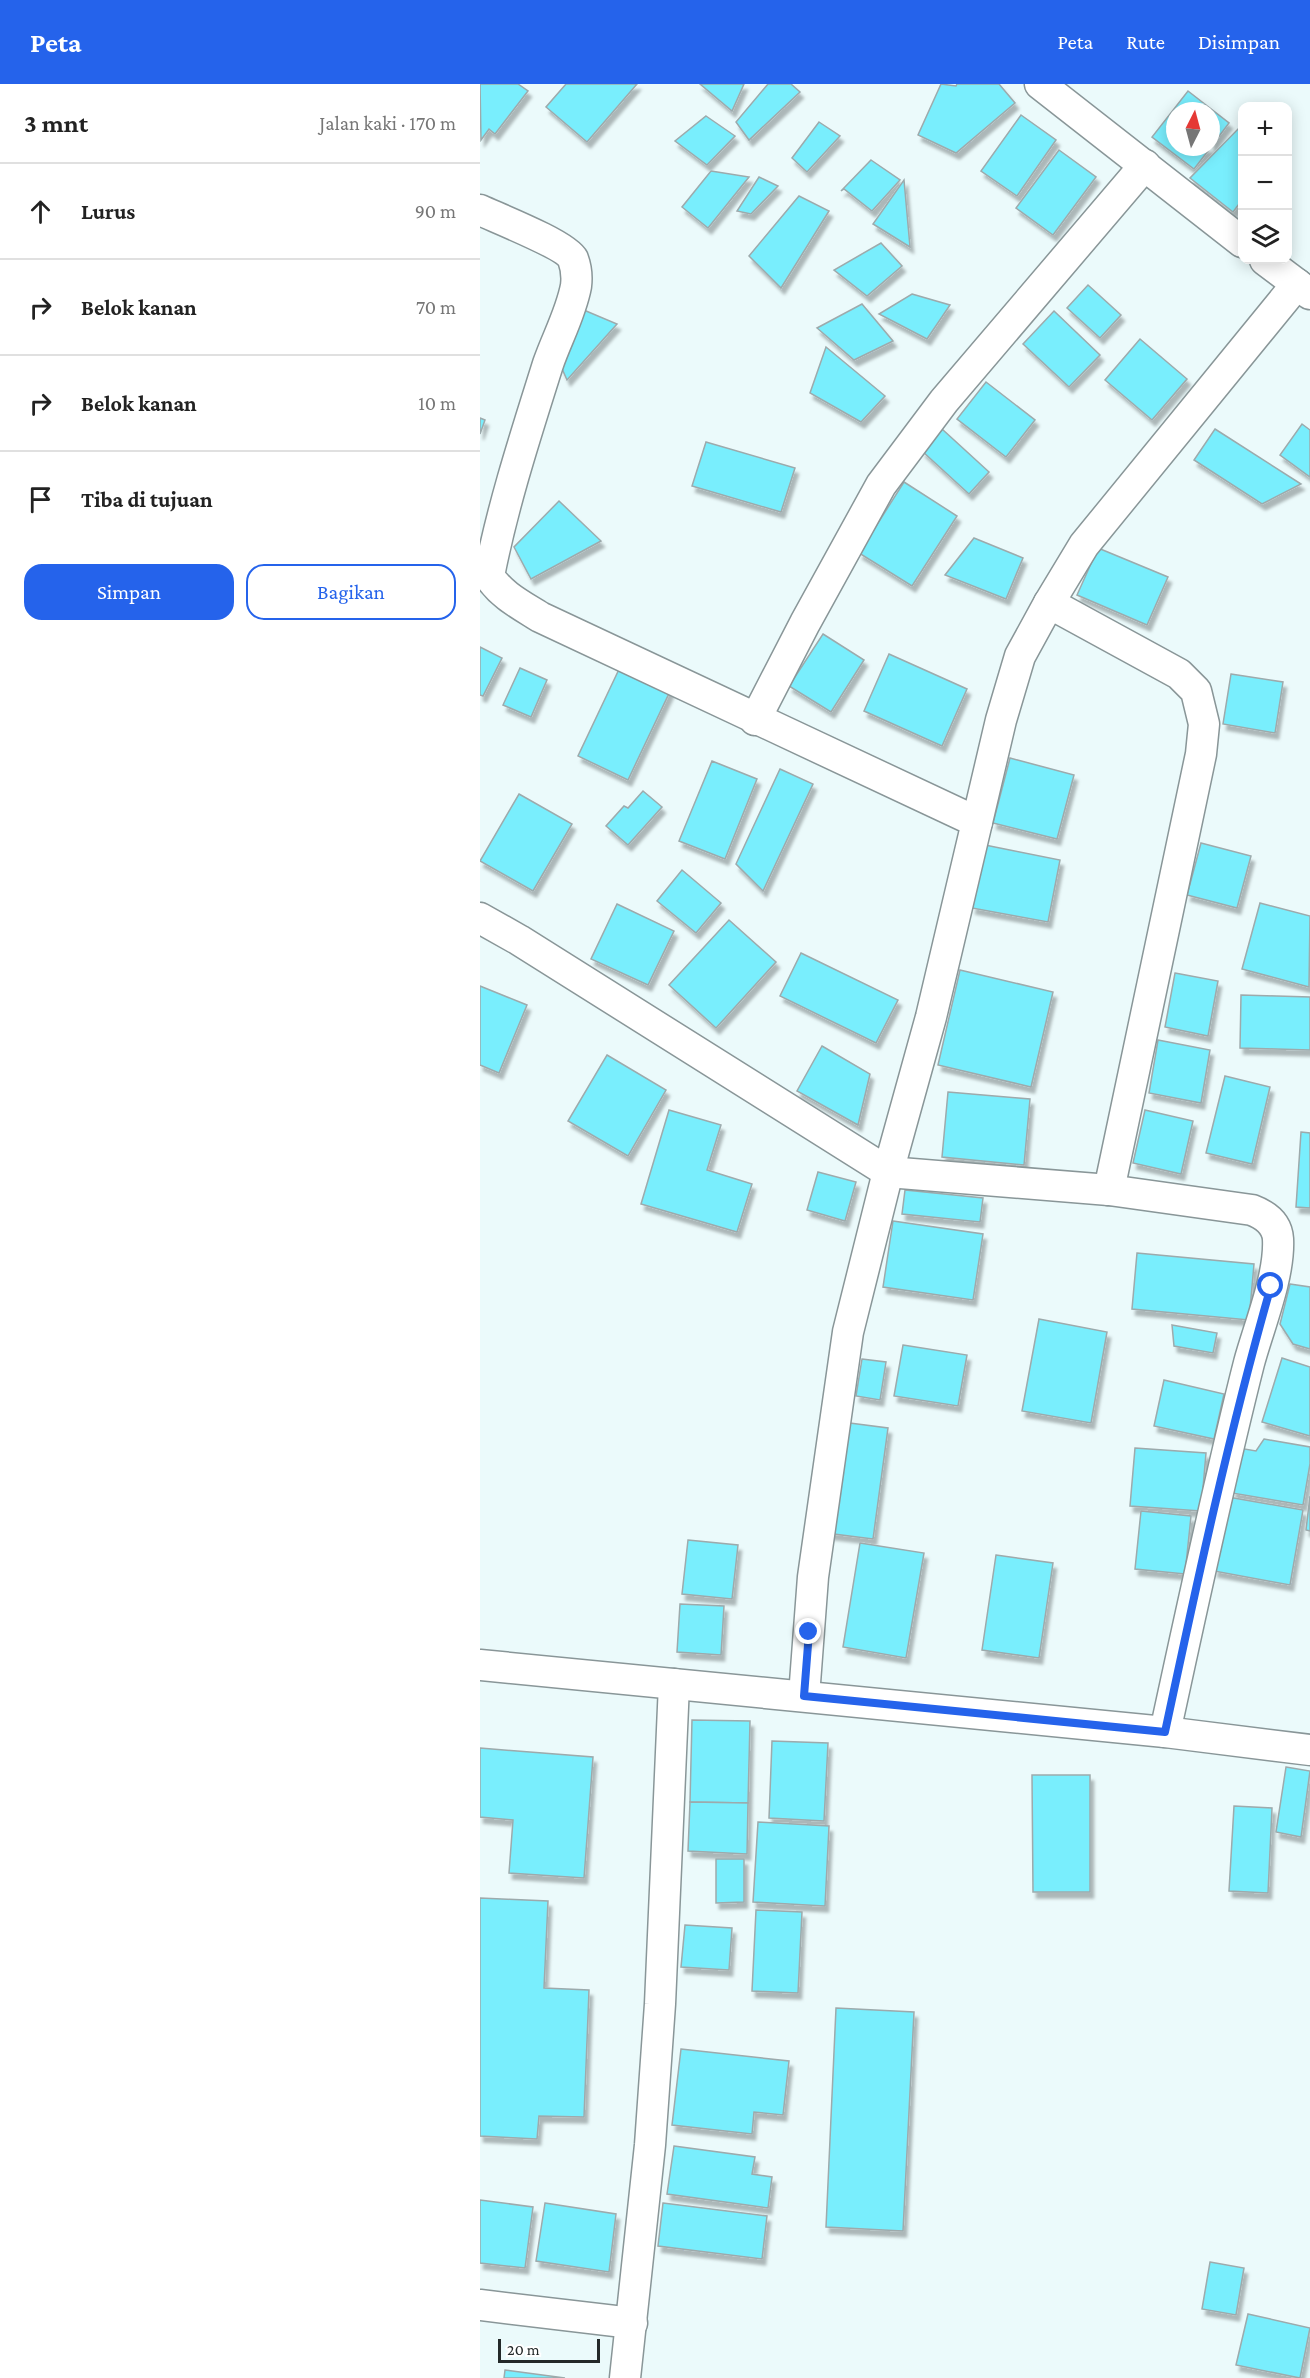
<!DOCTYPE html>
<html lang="id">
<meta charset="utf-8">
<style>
body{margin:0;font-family:"Crimson Pro",serif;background:#f6f6f6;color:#222}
.controls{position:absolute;right:18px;top:18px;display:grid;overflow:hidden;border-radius:12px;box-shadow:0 3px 15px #0003}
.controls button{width:54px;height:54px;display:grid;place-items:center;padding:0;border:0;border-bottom:2px solid #e0e0e0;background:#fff;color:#222;font:30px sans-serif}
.compass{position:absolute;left:686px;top:18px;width:54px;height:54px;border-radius:50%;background:#fff;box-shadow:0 3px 15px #0003;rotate:6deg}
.scale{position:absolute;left:18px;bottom:15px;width:102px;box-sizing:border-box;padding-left:6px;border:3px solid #232929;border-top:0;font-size:16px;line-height:21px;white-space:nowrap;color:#232929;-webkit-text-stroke:4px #fff;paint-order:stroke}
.stop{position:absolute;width:18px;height:18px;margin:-14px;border:4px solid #2563eb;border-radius:50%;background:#fff}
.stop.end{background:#2563eb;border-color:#fff;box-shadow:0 2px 6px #0008}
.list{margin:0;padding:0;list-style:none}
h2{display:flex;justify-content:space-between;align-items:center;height:78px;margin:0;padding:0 24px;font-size:26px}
h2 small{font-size:20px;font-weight:400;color:#767676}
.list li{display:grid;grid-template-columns:39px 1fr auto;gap:18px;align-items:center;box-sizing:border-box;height:96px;padding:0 24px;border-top:2px solid #e0e0e0}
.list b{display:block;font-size:22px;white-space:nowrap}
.list em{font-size:20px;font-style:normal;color:#767676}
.actions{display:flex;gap:12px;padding:18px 24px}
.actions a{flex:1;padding:14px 0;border:2px solid #2563eb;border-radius:18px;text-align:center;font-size:21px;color:#2563eb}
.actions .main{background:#2563eb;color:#fff}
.icon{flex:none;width:33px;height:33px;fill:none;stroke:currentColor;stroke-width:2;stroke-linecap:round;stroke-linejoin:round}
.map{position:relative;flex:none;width:830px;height:2294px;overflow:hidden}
header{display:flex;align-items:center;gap:36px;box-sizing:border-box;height:84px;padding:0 30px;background:#2563eb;color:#fff}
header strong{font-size:28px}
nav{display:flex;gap:33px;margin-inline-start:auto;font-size:21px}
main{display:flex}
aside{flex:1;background:#fff}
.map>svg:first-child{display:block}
</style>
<header>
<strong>Peta</strong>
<nav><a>Peta</a><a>Rute</a><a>Disimpan</a></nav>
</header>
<main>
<aside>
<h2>3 mnt<small>Jalan kaki · 170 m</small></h2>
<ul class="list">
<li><svg class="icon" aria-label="ahead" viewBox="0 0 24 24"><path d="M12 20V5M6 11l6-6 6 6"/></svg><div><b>Lurus</b></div><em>90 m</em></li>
<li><svg class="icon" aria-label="right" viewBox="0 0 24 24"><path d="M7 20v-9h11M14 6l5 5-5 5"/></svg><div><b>Belok kanan</b></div><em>70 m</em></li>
<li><svg class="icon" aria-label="right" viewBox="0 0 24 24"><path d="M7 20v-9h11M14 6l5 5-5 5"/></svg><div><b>Belok kanan</b></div><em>10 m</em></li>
<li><svg class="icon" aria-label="arrive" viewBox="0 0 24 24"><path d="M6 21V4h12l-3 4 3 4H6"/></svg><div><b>Tiba di tujuan</b></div></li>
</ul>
<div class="actions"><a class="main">Simpan</a><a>Bagikan</a></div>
</aside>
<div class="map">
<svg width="830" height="2294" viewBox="0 0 830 2294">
<defs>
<filter id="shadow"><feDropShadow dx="3.5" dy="6" stdDeviation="1.5" flood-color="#0004"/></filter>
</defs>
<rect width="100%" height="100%" fill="#ebfafb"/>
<g fill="#79eefd" stroke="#9daaac" stroke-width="1.5" filter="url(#shadow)">
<path d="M0 0H38L48 7 15 50 9 45 1 56Z"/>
<path d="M86 0H157L107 58 66 23Z"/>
<path d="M220 0H264L252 27Z"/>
<path d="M288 0H311L320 8 269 56 256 38Z"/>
<path d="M461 0 476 2 477 0H519L535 19 476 69 438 51Z"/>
<path d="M708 7 749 39 731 63V27H695V63H731L714 85 672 53Z"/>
<path d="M541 31 576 56 537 112 501 87Z"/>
<path d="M226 32 255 52 227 81 195 57Z"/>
<path d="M339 38 360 52 327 88 312 74Z"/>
<path d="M761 42 762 116 753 128 710 94Z"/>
<path d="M579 66 616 93 573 151 536 124Z"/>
<path d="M391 76 420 96 392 127 364 105 361 107Z"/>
<path d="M231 87 269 93 228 144 202 123Z"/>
<path d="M279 93 298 102 271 130 257 127Z"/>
<path d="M424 96 430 163 393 140Z"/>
<path d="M319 112 349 127 301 204 269 172Z"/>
<path d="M401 159 422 182 387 212 354 186Z"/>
<path d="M608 201 641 231 620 254 587 224Z"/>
<path d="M432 210 470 221 447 255 399 230Z"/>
<path d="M382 220 413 257 374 276 337 244Z"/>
<path d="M99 224 137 240 87 296 76 271Z"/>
<path d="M574 227 620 271 589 303 543 260Z"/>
<path d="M660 255 707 295 672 336 625 296Z"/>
<path d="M346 263 405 312 381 338 330 309Z"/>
<path d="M506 298 555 336 526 373 477 335Z"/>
<path d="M0 334 5 336 0 350Z"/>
<path d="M822 340 830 346V393L800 371Z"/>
<path d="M462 345 509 388 489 410 442 367Z"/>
<path d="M735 345 821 400 782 420 714 376Z"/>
<path d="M226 358 315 384 301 428 212 402Z"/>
<path d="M424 398 477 432 432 502 379 469Z"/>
<path d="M79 417 121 457 51 495 34 463Z"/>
<path d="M494 454 543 474 526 515 465 491Z"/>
<path d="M618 464 688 493 667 541 597 511Z"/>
<path d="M343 550 384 576 351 628 309 602Z"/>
<path d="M0 563 22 574 3 612 0 611Z"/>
<path d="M409 570 487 605 462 662 384 627Z"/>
<path d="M142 579 192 603 148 696 98 672Z"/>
<path d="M40 584 67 596 51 633 23 621Z"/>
<path d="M751 590 803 598 795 649 743 640Z"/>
<path d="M530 674 594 691 577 755 513 739Z"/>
<path d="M232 677 277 695 245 775 199 757Z"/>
<path d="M300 685 333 700 283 807 256 780Z"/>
<path d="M163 707 182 723 148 761 126 742 144 722 148 724Z"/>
<path d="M39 710 92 740 53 807 0 777Z"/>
<path d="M721 759 771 772 757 824 707 811Z"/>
<path d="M505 761 580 776 568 838 492 824Z"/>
<path d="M202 786 241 819 216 849 177 817Z"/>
<path d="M780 819 830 832 829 903 762 885Z"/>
<path d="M137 820 194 847 168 901 111 875Z"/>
<path d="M249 836 296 878 236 944 189 901Z"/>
<path d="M321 869 418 916 396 959 300 912Z"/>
<path d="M480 886 573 908 551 1003 458 981Z"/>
<path d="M695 889 738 897 728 952 685 943Z"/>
<path d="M0 902 47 921 19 989 0 981Z"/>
<path d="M761 911 830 913V966L760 964Z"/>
<path d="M678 956 730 966 721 1019 669 1009Z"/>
<path d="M342 962 390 990 378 1041 317 1007Z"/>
<path d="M127 971 186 1006 148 1072 88 1037Z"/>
<path d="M745 992 790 1003 772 1080 726 1069Z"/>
<path d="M468 1008 550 1015 544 1081 462 1073Z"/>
<path d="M189 1026 241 1041 227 1086 272 1100 257 1148 161 1120Z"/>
<path d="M665 1026 713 1037 701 1090 653 1079Z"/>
<path d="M821 1048 830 1049V1124L816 1123Z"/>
<path d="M338 1088 376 1098 365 1137 327 1126Z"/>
<path d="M425 1106 503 1114 500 1138 422 1130Z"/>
<path d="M413 1137 503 1150 493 1216 403 1203Z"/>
<path d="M657 1169 774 1180 769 1236 652 1225Z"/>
<path d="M810 1200 830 1203V1265L813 1260 800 1240Z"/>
<path d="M559 1235 627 1248 611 1339 542 1327Z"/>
<path d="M692 1241 737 1249 733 1269 694 1262Z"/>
<path d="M423 1261 487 1271 478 1322 414 1312Z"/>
<path d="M802 1274 830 1283V1352L782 1338Z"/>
<path d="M382 1275 406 1278 400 1316 376 1312Z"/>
<path d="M684 1296 744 1310 734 1355 674 1342Z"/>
<path d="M362 1338 408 1344 393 1455 346 1449Z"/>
<path d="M784 1355 830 1363V1380L823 1421 752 1409 759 1364 776 1367Z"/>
<path d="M655 1364 726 1369 721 1427 650 1422Z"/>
<path d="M830 1412V1447L826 1446Z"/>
<path d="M748 1413 823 1426 810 1501 734 1487Z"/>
<path d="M661 1427 711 1432 705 1490 655 1485Z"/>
<path d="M208 1456 258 1461 252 1515 202 1510Z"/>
<path d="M380 1459 444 1469 426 1574 363 1563Z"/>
<path d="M516 1471 573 1479 559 1574 502 1566Z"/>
<path d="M200 1520 244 1522 241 1571 197 1568Z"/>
<path d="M212 1636 270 1637 268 1719 210 1718Z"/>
<path d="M292 1657 348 1659 344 1737 289 1734Z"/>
<path d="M0 1664 113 1673 104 1794 29 1789 33 1736 0 1733Z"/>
<path d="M806 1683 830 1687 821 1753 796 1748Z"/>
<path d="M552 1691H610V1808H553Z"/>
<path d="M210 1718 268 1719 267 1770 208 1767Z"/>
<path d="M754 1722 792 1724 788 1809 749 1807Z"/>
<path d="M278 1738 349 1742 345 1822 273 1818Z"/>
<path d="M236 1775H264V1818L236 1819Z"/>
<path d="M0 1814 68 1817 64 1904 109 1906 104 2033 59 2032 57 2055 0 2052Z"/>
<path d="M276 1826 322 1828 318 1909 272 1907Z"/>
<path d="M205 1841 252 1844 249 1886 201 1883Z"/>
<path d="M356 1924 434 1928 423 2147 346 2143Z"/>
<path d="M201 1965 309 1977 303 2031 274 2028 272 2050 192 2041Z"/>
<path d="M194 2062 275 2073 272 2090 292 2093 288 2124 187 2110Z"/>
<path d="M0 2116 53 2123 45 2184 0 2179Z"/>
<path d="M65 2119 136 2130 129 2188 56 2177Z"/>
<path d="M183 2119 287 2132 282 2175 178 2162Z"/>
<path d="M730 2178 764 2184 756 2231 722 2225Z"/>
<path d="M768 2230 830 2244 820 2294 756 2281Z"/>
<path d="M25 2286 85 2294H24Z"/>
</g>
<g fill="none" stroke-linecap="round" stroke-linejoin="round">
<g stroke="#899698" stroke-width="33">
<g id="minor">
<path d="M560 0 762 158"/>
<path d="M0 126C17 134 86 161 93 175 96 183 97 194 96 202 91 229 77 254 68 280 46 350 23 420 9 492 21 511 41 521 60 533L497 738 451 933 408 1088 368 1248 333 1493 324 1612"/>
<path d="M785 176 830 210"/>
<path d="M569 519 699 590 716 607 724 640 721 670 629 1106"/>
<path d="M275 636 325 539 401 401 464 317 665 81"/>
<path d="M497 738 521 636 540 572 569 519 604 461 817 200"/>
<path d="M0 834 39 856 408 1088 629 1106 772 1126C785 1131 797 1139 798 1155 800 1192 779 1242 769 1279 738 1401 712 1524 685 1648"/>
<path d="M0 1581 685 1648 830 1666"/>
<path d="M0 2221 152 2239"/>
<path d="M145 2294 170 2061 180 1920 194 1600"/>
</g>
</g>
<use href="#minor" stroke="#fff" stroke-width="30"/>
</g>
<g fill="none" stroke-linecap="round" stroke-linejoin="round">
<path stroke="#2563eb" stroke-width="8" d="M329 1548 324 1612 685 1648C717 1498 749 1349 791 1202"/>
</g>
</svg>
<div class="controls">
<button>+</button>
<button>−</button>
<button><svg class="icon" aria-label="layers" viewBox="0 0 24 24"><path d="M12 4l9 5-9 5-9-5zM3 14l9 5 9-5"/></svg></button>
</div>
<svg class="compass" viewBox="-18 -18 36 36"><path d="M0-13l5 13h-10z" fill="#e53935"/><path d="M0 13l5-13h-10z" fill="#767676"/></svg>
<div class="scale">20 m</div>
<div class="stop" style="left:791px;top:1202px"></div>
<div class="stop end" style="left:329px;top:1548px"></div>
</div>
</main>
